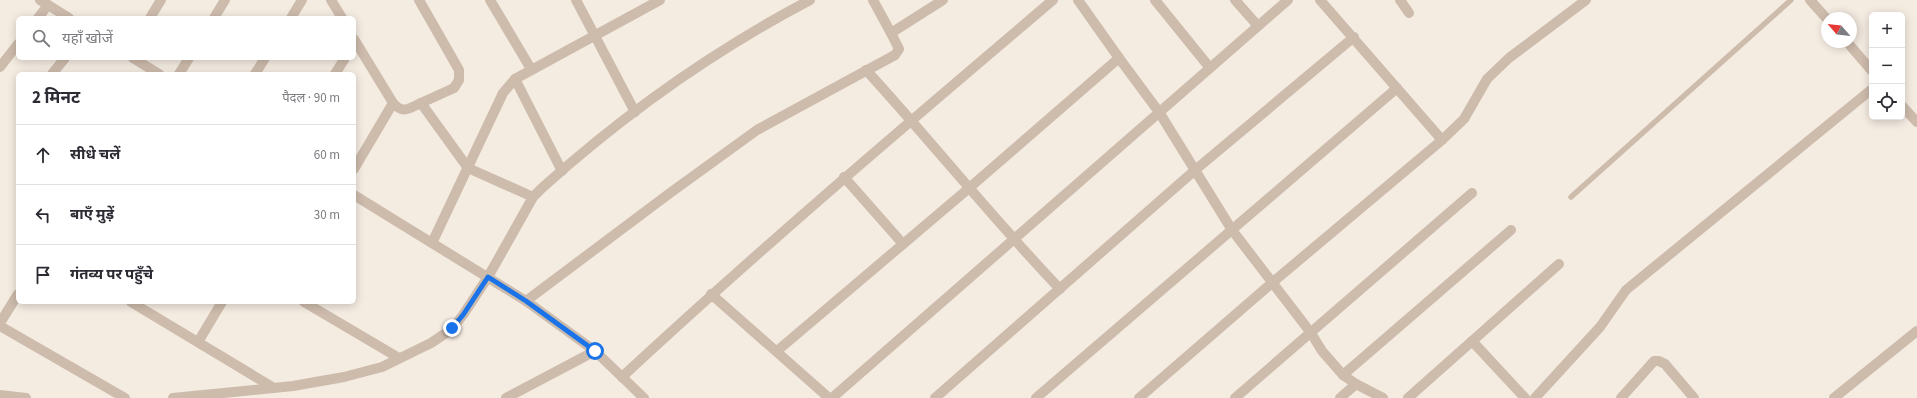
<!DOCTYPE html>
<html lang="hi">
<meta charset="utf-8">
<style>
body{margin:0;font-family:"Source Sans 3","Noto Sans Devanagari",sans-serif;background:#f7f7f7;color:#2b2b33}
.controls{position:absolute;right:12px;top:12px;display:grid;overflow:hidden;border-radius:6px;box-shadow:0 2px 10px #0003}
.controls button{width:36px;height:36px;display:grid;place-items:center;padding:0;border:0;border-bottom:1px solid #e1e1e2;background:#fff;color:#2b2b33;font:20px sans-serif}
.compass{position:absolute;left:1821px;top:12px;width:36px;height:36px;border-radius:50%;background:#fff;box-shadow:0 2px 10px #0003;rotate:298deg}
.stop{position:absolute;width:12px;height:12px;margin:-9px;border:3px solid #1a73e8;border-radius:50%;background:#fff}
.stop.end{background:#1a73e8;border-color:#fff;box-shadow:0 1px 4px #0008}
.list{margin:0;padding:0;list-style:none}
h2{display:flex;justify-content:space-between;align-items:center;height:52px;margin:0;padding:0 16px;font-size:17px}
h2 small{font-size:13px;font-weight:400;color:#7c7c81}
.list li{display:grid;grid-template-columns:26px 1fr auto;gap:12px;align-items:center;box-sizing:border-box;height:60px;padding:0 16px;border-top:1px solid #e1e1e2}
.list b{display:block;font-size:15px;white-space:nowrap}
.list em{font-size:13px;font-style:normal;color:#7c7c81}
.icon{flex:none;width:22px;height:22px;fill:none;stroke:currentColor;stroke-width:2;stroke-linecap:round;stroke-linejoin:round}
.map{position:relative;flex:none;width:1917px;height:398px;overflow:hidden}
.search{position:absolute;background:#fff;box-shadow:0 2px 10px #0003;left:16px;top:16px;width:340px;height:44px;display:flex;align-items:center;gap:10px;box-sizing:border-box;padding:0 14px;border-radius:6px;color:#7c7c81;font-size:15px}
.panel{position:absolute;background:#fff;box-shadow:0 2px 10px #0003;left:16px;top:72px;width:340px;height:232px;border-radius:6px}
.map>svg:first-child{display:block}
</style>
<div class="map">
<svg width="1917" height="398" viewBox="0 0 1917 398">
<rect width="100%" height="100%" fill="#f4ebe1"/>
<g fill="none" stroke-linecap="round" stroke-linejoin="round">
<path stroke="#cdbbac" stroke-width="5.5" d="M1571 197 1791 0"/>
<g stroke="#cdbbac" stroke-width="10">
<path d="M40 0 69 18"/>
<path d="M331 0 342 18"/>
<path d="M419 0 459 70V80L454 88 421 103"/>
<path d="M490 0 531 69"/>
<path d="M576 0 635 112"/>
<path d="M873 0 891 33"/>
<path d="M1078 0 1119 58"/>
<path d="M1155 0 1210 68"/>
<path d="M1235 0 1258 26"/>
<path d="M1400 0 1409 13"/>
<path d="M1810 0 1827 19"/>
<path d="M38 18 48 5"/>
<path d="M150 18 161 0"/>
<path d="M214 18 225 0"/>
<path d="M291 18 302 0"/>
<path d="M354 39 393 103C403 114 408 109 421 103L468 168 533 197"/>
<path d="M1847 42 1872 71"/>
<path d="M133 58 159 74"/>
<path d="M0 67 18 44"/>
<path d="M866 70C932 142 992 218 1060 289"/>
<path d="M52 74 65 58"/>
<path d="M179 74 189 58"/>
<path d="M255 74 265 58"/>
<path d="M335 74 345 58"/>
<path d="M515 79 562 171"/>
<path d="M1902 106 1917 122"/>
<path d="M1442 140 1464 119 1487 79 1509 58 1586 0"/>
<path d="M354 169 393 103"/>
<path d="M844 177 903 244"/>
<path d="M354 195 526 301 595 351 644 398"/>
<path d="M432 243 503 93 515 79 660 0"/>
<path d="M711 294 829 398"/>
<path d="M526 301 670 193 757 130 895 55 899 49 891 33 943 0"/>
<path d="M131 302 274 388"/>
<path d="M304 302 399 358"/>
<path d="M0 323 18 294"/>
<path d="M0 326 125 398"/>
<path d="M1472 341 1525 398"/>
<path d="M198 342 222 302"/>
<path d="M777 351 968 189 1119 58 1159 112 1232 230 1311 333 1322 351 1343 375 1356 384 1383 398"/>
<path d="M1343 375 1511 230"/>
<path d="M622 377C762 247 907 124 1053 0"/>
<path d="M0 395 26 398"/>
<path d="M173 398 293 386 344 377 382 367 431 343 452 329 463 315 488 277 533 197 542 188C623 115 713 51 810 0"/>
<path d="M506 398 595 351"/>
<path d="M832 398 1288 0"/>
<path d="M935 398 1194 171 1354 37"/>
<path d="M1036 398 1397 88"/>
<path d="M1139 398 1273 282 1442 140 1320 0"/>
<path d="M1235 398 1472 193"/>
<path d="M1340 398 1356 384"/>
<path d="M1408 398 1559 264"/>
<path d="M1535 398 1600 327 1626 290 1872 89"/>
<path d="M1621 398 1654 361H1659L1665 364 1694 398"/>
<path d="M1834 398 1917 331"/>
</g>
</g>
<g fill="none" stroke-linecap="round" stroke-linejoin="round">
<path stroke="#1a73e8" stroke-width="5" d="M452 328 463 315 488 277 526 301 595 351"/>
</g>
</svg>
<div class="controls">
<button>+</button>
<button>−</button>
<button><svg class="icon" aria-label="locate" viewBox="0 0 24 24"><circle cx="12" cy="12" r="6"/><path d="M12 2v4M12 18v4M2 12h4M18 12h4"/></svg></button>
</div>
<svg class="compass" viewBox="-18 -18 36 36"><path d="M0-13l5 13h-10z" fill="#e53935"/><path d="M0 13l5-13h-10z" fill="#7c7c81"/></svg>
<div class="stop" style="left:595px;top:351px"></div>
<div class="stop end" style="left:452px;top:328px"></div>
<div class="search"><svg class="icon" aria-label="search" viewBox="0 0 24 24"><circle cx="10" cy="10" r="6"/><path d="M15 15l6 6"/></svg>यहाँ खोजें</div>
<section class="panel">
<h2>2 मिनट<small>पैदल · 90 m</small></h2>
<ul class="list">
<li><svg class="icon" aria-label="ahead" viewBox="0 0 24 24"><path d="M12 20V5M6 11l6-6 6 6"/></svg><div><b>सीधे चलें</b></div><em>60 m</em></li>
<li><svg class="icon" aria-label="left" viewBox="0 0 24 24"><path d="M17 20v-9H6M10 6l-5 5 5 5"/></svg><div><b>बाएँ मुड़ें</b></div><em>30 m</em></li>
<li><svg class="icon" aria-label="arrive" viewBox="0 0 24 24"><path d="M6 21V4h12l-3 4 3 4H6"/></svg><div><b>गंतव्य पर पहुँचे</b></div></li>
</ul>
</section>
</div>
